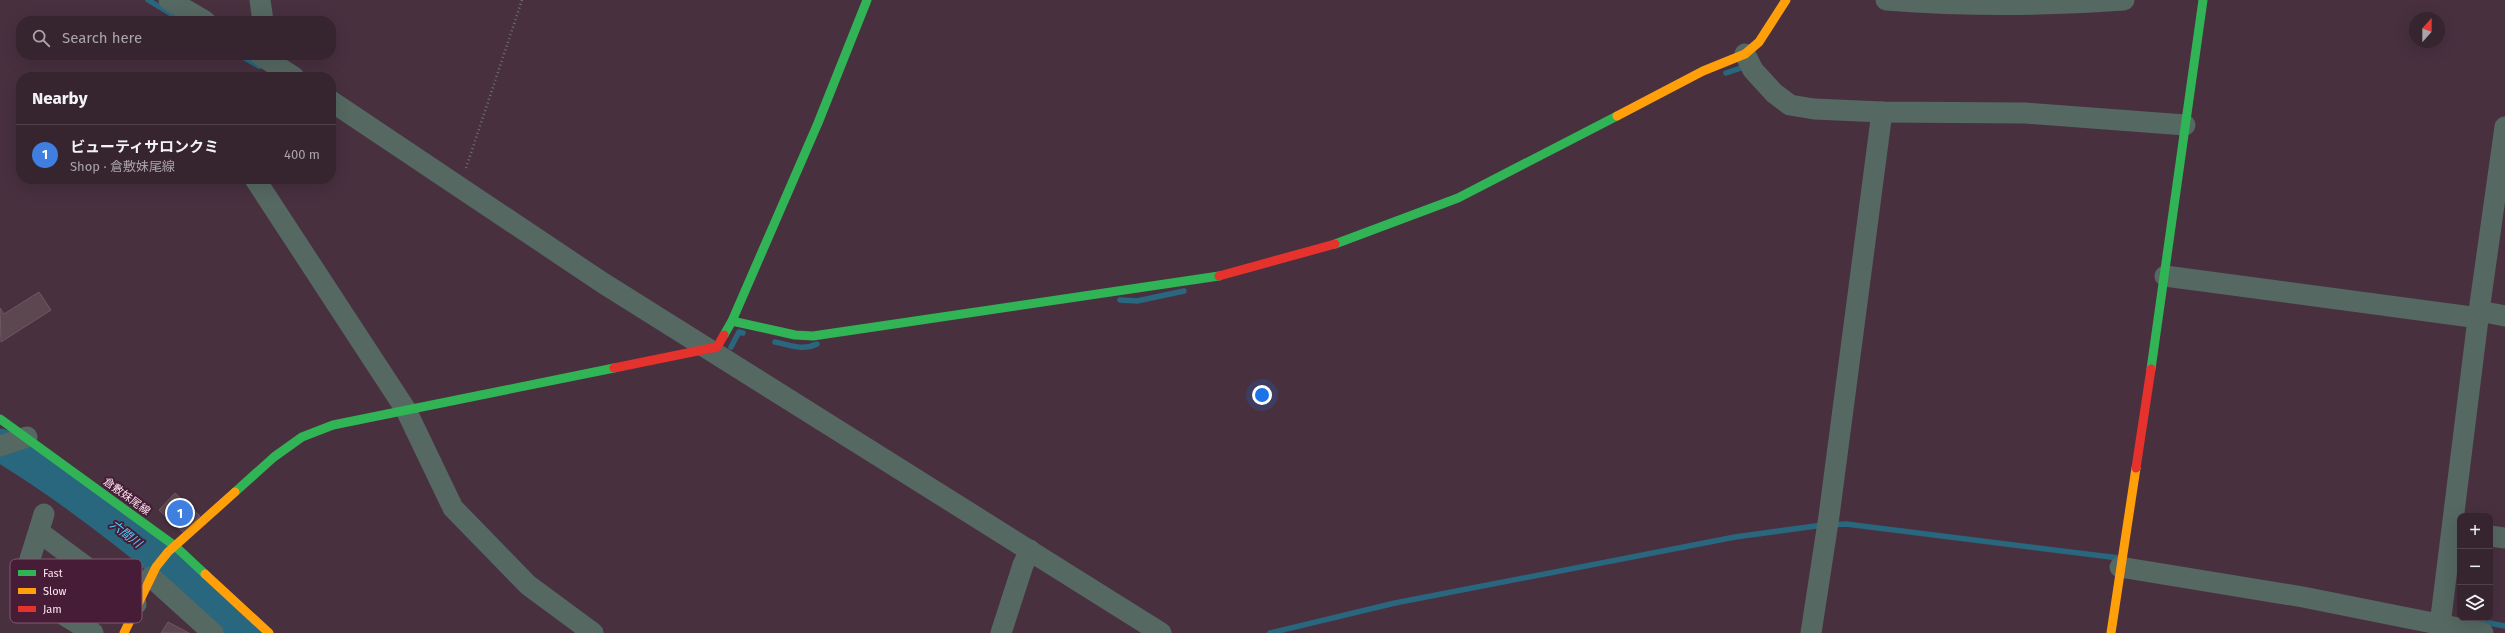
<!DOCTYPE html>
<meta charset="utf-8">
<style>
body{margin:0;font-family:"Fira Sans","Noto Sans JP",sans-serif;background:#41303b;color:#f1f3f6}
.controls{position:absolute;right:12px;bottom:12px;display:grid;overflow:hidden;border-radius:8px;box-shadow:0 4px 16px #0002}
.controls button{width:36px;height:36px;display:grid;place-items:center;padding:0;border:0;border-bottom:1px solid #50414b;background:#36242f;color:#f1f3f6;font:20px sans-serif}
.compass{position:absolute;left:2409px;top:12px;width:36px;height:36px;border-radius:50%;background:#36242f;box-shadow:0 4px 16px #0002;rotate:21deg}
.you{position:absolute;left:1262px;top:395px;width:14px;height:14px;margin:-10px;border:3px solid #fff;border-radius:50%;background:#1a73e8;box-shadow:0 0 0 6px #1a73e833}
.badge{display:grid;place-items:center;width:26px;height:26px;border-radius:50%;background:#db2777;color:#fff;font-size:13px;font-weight:700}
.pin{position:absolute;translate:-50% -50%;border:2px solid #fff;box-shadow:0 1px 4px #0006}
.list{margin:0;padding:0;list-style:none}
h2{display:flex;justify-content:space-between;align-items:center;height:52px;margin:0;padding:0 16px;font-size:17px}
h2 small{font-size:13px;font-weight:400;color:#aaa4aa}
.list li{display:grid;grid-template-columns:26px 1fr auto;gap:12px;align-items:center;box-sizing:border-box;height:60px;padding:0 16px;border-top:1px solid #50414b}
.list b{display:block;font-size:15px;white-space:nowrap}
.list p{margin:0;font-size:13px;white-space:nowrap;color:#aaa4aa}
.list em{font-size:13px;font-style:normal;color:#aaa4aa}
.icon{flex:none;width:22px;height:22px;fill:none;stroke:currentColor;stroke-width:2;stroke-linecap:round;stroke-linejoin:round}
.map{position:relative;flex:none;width:2505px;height:633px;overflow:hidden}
.search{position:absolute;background:#36242f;box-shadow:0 4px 16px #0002;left:16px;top:16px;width:320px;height:44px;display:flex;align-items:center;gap:10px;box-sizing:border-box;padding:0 14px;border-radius:16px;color:#aaa4aa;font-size:15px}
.panel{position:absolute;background:#36242f;box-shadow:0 4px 16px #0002;left:16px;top:72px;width:320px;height:112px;border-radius:16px}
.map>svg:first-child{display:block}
</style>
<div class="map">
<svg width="2505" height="633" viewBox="0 0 2505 633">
<rect width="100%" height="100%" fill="#48303f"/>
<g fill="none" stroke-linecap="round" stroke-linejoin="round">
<g stroke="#29677f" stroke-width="5.5">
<path d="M148 0 183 21"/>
<path d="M240 55 259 66"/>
<path d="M1726 73 1741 68"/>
<path d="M1120 300 1137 301 1184 291"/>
<path d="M775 342C790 345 802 351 817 344"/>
<path d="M731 347 739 332 743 333"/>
<path d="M1831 525 1846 524 2119 558"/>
<path d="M2478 621 2505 626"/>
<path d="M1270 633 1395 603 1735 537 1823 525"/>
</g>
<path stroke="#29677f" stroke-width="33" d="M0 445C88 498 167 565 245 633"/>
</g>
<g fill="#5c4750" stroke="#6e5962">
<path d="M39 292 51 310 1 342 0 308 4 314Z"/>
<path d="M175 493 200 516 184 533 159 510Z"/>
<path d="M168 622 189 633H161Z"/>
</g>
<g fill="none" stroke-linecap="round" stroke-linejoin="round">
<path stroke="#6d7271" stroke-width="2.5" stroke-dasharray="1 3" stroke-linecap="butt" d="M466 168 522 0"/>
<g stroke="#566862" stroke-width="21">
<path d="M169 0 205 21"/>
<path d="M260 0 263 21"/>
<path d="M1886 0C1965 6 2045 6 2124 0"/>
<path d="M1745 54 1753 70 1774 93 1790 105 1814 109 1882 112 2025 113 2185 125"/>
<path d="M260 55 294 77"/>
<path d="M331 101 603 283 1161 633"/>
<path d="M255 179 406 410 453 508 528 585 593 633"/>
<path d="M2165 276 2479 318"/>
<path d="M2479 311 2505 316"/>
<path d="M0 446 27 437"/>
<path d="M44 514 21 588 93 633"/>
<path d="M39 532 136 604"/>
<path d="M2490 536 2505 538"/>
<path d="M2120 567 2303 597 2483 633"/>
<path d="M151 577 213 633"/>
<path d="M1001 633 1023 565 1030 550"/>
<path d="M1811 633 1829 516 1882 112"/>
<path d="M2439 633 2479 311 2505 127"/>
</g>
<g stroke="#30b455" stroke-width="9">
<path d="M1335 244 1458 198 1617 116"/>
<path d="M732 321 795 335 813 336 1219 276"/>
<path d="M724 335 732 321 818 123 867 0"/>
<path d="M2151 369 2203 0"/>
<path d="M0 419 175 546 205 574"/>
<path d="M235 492 274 457 302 437 333 425 614 368"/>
</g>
<g stroke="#ff9f0a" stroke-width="9">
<path d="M1617 116 1703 71 1745 54 1759 42 1786 0"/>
<path d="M205 574 269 633"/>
<path d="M124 633 156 567 168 552 235 492"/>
<path d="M2111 633 2136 468"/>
</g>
<g stroke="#e5322d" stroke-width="9">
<path d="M1219 276 1335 244"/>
<path d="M614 368 717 347 724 335"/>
<path d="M2136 468 2151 369"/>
</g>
</g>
<g text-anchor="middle" stroke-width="4" stroke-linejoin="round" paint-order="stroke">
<g font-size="11" fill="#fde6f2" stroke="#471c37">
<text transform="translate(127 496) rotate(36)" y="4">倉敷妹尾線</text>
</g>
<g font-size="12" font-style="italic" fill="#4bd0fc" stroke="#471c37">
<text transform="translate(126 534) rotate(38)" y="4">六間川</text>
</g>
</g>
<rect x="10" y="559" width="132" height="64" rx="6" fill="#471c37" stroke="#7e596f" stroke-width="1"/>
<rect x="18" y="570" width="18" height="6" fill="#30b455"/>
<rect x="18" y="588" width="18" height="6" fill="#ff9f0a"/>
<rect x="18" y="606" width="18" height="6" fill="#e5322d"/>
<g font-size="11" fill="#fde6f2">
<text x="43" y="577">Fast</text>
<text x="43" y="595">Slow</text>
<text x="43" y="613">Jam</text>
</g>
</svg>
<div class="controls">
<button>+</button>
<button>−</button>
<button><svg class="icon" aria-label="layers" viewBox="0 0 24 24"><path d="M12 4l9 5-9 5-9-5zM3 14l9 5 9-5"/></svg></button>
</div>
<svg class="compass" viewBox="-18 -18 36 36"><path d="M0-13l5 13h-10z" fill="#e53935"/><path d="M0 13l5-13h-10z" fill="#aaa4aa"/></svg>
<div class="you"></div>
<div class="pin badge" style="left:180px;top:513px;background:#3f7fe0">1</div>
<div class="search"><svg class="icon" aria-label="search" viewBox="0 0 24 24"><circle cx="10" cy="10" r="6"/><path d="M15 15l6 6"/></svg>Search here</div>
<section class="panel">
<h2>Nearby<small></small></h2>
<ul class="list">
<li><span class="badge" style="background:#3f7fe0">1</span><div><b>ビューティサロンクミ</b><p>Shop · 倉敷妹尾線</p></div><em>400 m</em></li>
</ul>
</section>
</div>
